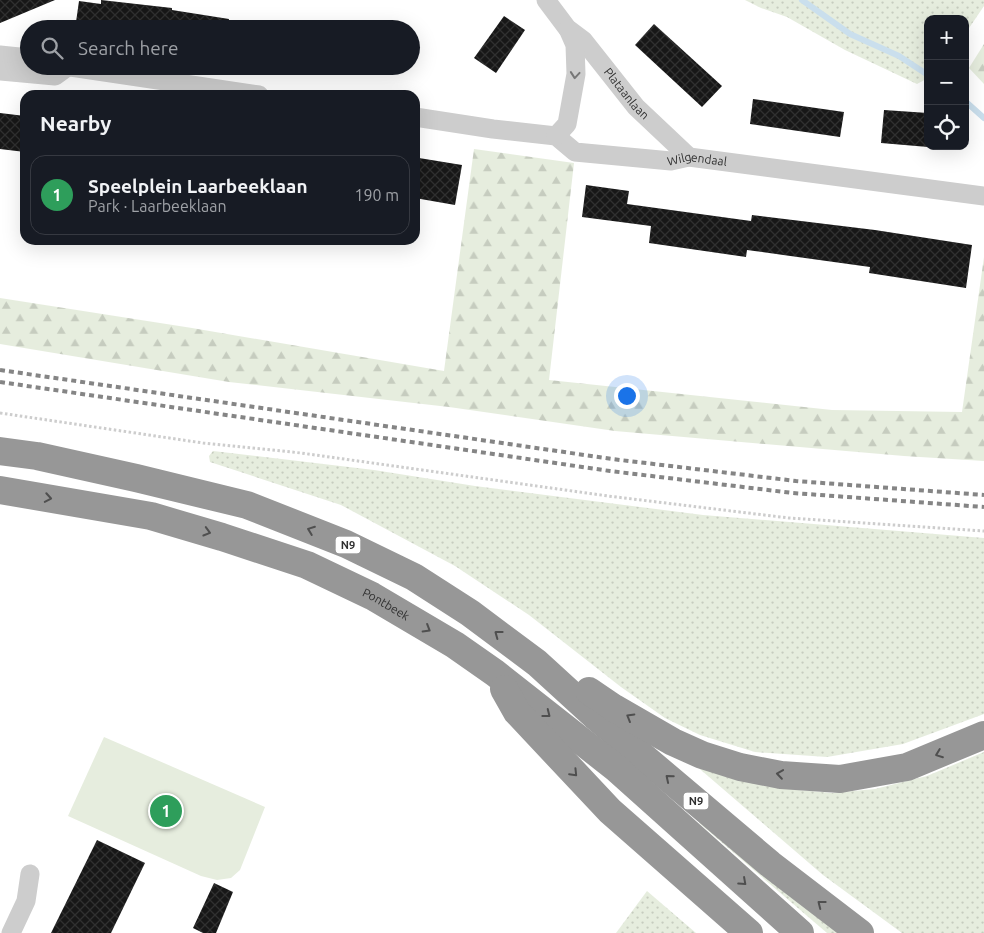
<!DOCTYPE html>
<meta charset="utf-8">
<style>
body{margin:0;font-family:Ubuntu,sans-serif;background:#20242c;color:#f1f3f6}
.controls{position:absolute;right:15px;top:15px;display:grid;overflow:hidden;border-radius:10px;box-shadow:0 5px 20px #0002}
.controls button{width:45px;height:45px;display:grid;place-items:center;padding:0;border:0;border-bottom:1px solid #363941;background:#171b24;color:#f1f3f6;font:25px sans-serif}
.you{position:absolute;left:626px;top:395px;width:18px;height:18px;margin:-12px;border:4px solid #fff;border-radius:50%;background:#1a73e8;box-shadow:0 0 0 8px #1a73e833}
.badge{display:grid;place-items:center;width:32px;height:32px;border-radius:50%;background:#e8313b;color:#fff;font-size:16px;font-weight:700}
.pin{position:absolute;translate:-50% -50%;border:2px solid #fff;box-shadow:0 1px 5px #0006}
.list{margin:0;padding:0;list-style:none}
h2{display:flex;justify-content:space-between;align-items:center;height:65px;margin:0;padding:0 20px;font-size:21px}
h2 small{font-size:16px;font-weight:400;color:#9ea1a6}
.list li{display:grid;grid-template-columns:32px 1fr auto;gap:15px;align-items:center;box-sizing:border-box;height:80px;margin:0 10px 10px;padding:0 10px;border:1px solid #363941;border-radius:15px}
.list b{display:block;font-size:19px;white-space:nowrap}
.list p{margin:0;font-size:16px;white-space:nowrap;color:#9ea1a6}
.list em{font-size:16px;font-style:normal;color:#9ea1a6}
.icon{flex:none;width:28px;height:28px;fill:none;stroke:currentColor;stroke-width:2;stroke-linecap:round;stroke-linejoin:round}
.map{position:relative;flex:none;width:984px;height:933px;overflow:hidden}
.search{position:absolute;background:#171b24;box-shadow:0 5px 20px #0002;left:20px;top:20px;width:400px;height:55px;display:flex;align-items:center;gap:12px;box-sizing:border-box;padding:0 18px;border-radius:28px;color:#9ea1a6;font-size:19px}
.panel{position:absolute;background:#171b24;box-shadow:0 5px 20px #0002;left:20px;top:90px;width:400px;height:155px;border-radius:15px}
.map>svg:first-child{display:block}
</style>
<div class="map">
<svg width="984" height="933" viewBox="0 0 984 933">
<defs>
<pattern id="grass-dots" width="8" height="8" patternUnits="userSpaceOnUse" patternTransform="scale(1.25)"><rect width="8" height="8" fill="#e6edde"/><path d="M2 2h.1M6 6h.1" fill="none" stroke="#c6ccbf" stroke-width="1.8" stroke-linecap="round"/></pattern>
<pattern id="forest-firs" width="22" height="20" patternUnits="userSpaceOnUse" patternTransform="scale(1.25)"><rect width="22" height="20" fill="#e6edde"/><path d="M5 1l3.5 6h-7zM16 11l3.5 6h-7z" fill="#c6ccbf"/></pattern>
<pattern id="building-cross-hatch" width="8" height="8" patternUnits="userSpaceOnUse" patternTransform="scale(1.25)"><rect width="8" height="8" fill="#171717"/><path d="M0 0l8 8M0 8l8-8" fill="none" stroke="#303030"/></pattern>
</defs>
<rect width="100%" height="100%" fill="#fff"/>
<g fill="url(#grass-dots)">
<path d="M745 0H984V6L965 34V19H928V78L917 84 845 50 787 17 761 8Z"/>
<path d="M213 451 374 470 475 486 703 515 984 538V714L903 744 827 757 755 752 700 735 665 718 621 687 529 615 455 566 341 505 210 462 209 456Z"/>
<path d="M984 752V933H902L823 875 694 764 721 773 799 790 832 793 875 789 927 776Z"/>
<path d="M702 819 844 933H827L699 823Z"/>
<path d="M647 891 696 933H616Z"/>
</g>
<g fill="url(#forest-firs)">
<path d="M984 44V84L969 68Z"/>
<path d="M474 149 574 163 549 380 832 410 962 412 984 257V461L904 456 615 431 449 407 229 382 0 344V298L192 328 444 371Z"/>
</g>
<path fill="#e6edde" d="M104 737 265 807 240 870 231 878 217 880 201 876 68 816Z"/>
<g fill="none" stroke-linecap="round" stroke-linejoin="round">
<g stroke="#cadfed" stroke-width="6">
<path d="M802 0 850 34 899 56 928 75"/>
<path d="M965 101 984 118"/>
</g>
</g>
<g fill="url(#building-cross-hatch)">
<path d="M0 0H55L0 23Z"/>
<path d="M101 0 172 8V10L229 19 228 29H75L79 1 101 4Z"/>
<path d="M504 16 525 30 496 73 474 58Z"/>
<path d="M654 24 722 86 702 107 635 45Z"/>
<path d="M753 99 844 112 840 137 750 124Z"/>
<path d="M884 110 928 113V147L881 143Z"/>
<path d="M0 113 25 116V152L0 149Z"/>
<path d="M419 158 462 165 455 205 415 198V182Z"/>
<path d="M586 185 629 191 627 204 751 221 752 215 875 230 972 245 966 288 869 273 870 267 747 250 746 257 649 243 651 226 582 217Z"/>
<path d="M97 840 145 863 111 933H51Z"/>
<path d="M214 883 233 892 216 933H203L193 928Z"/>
</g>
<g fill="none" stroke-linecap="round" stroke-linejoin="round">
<path stroke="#cdcdcd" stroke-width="3" stroke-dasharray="2.5 2.5" stroke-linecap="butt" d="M0 413 203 443 301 453 608 496 789 518 984 531"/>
<g stroke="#cdcdcd" stroke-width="19">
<path id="s1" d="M546 0 567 28 583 40 636 107 689 157"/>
<path d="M0 55 29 58"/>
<path d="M64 66 259 95"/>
<path d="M0 71 55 76 66 68"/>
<path id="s2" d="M415 117 493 129 556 136 575 152 671 161 689 157 984 196"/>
<path d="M556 136 567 124 576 74 575 45 568 29"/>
<path d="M11 933 26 901 30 874"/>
</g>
<g stroke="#979797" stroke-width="28">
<path d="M0 451 37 456 136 478 247 505 346 544 414 577 470 613 537 663 595 716 770 864 860 933"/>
<path id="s3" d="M0 490 151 516 222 537 307 565 372 596 455 645 495 673 617 769 800 933"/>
<path d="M504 689 517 712 610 811 749 933"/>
<path d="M589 691 614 708 673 742 702 755 740 767 781 775 840 779 907 767 984 735"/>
</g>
<g stroke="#858585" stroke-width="4" stroke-dasharray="5 4" stroke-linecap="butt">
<path d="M0 370 612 459 796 481 984 495"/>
<path d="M0 382 610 471 793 493 984 507"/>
</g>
</g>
<defs><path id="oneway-chevron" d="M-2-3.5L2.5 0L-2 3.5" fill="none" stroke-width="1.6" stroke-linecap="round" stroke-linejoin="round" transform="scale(1.25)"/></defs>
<use stroke="#777" href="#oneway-chevron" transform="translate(575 75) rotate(95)"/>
<g stroke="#4f4f4f">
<use href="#oneway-chevron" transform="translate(48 498) rotate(10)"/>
<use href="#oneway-chevron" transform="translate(311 530) rotate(-159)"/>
<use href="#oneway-chevron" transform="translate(207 532) rotate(16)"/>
<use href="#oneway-chevron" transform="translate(427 629) rotate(31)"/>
<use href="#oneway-chevron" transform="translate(498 634) rotate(-143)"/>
<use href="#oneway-chevron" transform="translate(547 714) rotate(38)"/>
<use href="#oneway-chevron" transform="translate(630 717) rotate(-150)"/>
<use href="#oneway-chevron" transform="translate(939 754) rotate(159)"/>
<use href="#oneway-chevron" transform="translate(574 773) rotate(46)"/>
<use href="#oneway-chevron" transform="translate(780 774) rotate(-172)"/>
<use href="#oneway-chevron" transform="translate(669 778) rotate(-140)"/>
<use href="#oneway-chevron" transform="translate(743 882) rotate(42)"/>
<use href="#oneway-chevron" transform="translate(821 904) rotate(-142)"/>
</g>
<g text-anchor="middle" stroke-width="5" stroke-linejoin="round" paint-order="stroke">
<g fill="#fff" stroke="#6e6e6e" stroke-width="1">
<rect x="335.5" y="536.5" width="25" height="17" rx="4"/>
<rect x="683.5" y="792.5" width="25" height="17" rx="4"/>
</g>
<g font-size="11" font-weight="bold" fill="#303030">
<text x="348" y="549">N9</text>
<text x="696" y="805">N9</text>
</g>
<g font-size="12" fill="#303030" stroke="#fff">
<text dy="4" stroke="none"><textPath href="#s1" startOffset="124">Plataanlaan</textPath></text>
<text dy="4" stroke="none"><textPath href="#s2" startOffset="290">Wilgendaal</textPath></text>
<text dy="4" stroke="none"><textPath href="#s3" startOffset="405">Pontbeek</textPath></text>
</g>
</g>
</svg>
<div class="controls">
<button>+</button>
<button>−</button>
<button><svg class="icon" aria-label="locate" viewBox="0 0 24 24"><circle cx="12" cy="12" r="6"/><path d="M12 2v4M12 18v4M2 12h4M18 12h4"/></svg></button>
</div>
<div class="you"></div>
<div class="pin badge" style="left:166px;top:811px;background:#2e9e5b">1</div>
<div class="search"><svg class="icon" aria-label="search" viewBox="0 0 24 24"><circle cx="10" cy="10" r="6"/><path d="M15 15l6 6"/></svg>Search here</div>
<section class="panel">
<h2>Nearby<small></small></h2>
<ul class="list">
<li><span class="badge" style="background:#2e9e5b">1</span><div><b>Speelplein Laarbeeklaan</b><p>Park · Laarbeeklaan</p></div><em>190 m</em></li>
</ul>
</section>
</div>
